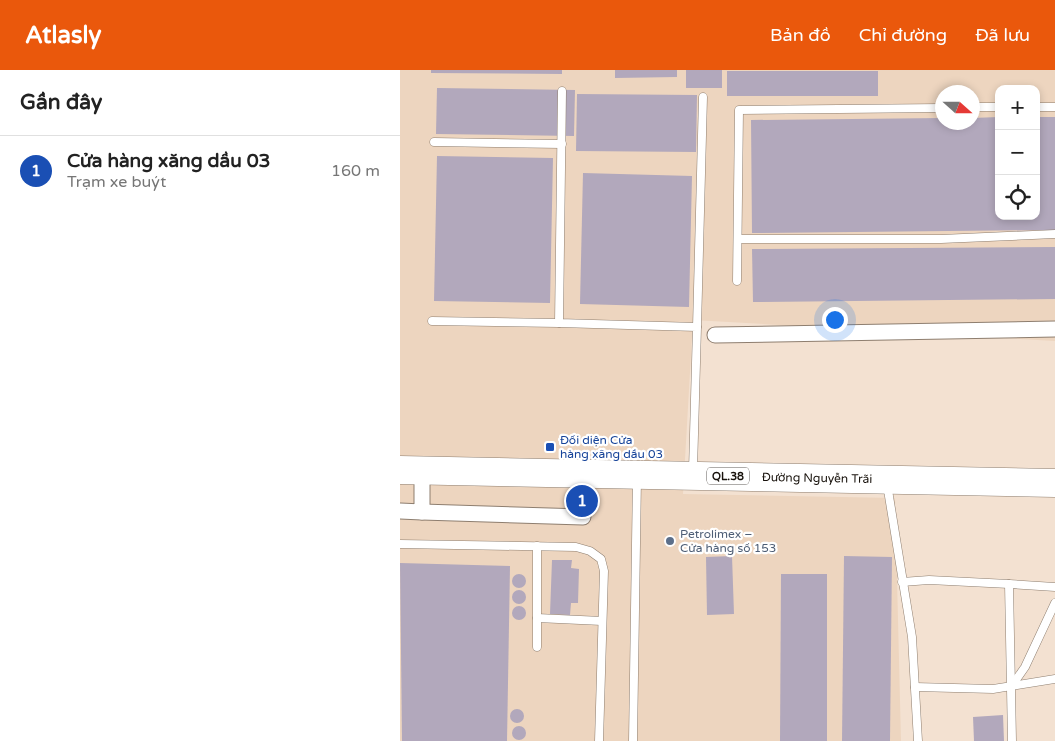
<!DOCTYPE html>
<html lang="vi">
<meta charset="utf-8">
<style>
body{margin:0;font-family:"Varela Round",sans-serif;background:#f6f6f6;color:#222}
.controls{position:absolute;right:15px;top:15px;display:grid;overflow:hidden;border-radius:10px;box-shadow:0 2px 8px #0003}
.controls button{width:45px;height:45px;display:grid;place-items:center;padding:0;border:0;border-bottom:1px solid #e0e0e0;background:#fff;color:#222;font:25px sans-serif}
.compass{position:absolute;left:535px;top:15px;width:45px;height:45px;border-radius:50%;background:#fff;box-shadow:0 2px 8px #0003;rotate:111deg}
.you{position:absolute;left:434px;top:249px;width:18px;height:18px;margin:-12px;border:4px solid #fff;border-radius:50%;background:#1a73e8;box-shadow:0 0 0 8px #1a73e833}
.badge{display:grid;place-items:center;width:32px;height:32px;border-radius:50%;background:#ea580c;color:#fff;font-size:16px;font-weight:700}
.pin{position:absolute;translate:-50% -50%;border:2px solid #fff;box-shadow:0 1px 5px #0006}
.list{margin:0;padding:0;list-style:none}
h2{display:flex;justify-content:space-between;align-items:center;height:65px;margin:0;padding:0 20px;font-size:21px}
h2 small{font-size:16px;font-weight:400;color:#767676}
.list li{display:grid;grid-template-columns:32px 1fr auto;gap:15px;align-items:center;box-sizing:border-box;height:70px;padding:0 20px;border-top:1px solid #e0e0e0}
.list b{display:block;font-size:19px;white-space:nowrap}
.list p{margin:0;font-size:16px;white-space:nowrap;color:#767676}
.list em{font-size:16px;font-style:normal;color:#767676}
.icon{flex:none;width:28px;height:28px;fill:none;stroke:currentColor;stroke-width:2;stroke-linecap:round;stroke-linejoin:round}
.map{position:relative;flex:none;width:655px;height:671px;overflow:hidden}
header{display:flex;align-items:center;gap:30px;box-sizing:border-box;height:70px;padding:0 25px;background:#ea580c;color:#fff}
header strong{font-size:24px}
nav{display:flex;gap:28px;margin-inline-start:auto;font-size:18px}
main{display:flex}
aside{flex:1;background:#fff}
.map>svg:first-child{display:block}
</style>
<header>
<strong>Atlasly</strong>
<nav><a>Bản đồ</a><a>Chỉ đường</a><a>Đã lưu</a></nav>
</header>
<main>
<aside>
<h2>Gần đây<small></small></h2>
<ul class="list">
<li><span class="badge" style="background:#1a4fb4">1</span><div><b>Cửa hàng xăng dầu 03</b><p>Trạm xe buýt</p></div><em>160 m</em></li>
</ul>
</aside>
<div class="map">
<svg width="655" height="671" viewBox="0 0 655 671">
<rect width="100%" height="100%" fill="#f3e1d1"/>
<path fill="#edd5bf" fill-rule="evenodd" d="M0 0H655V271L293 250 283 424 495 428 501 671H0ZM599 19H636V146H599ZM542 22H572V52H542Z"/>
<g fill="#b2a8bc">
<path d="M31 0H162V4L31 3Z"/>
<path d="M215 0H277V7L215 8Z"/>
<rect x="286" y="0" width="36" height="18"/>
<rect x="327" y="1" width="151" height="25"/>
<path d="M37 18 175 20 174 66 36 64Z"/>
<path d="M177 24 297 25 296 82 176 81Z"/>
<path d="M599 47V146H636V47H655V160L352 163 351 50 542 48V52H572V48Z"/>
<path d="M37 86 153 88 150 233 34 231Z"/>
<path d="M183 103 292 106 289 237 180 234Z"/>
<path d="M655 177V229L353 232 352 179Z"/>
<path d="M332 486 334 544 307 545 306 487Z"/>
<path d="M444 486 492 487 490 671H442Z"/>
<path d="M152 490H172L171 498 179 499 178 533H171L170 545 150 544Z"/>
<path d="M0 493 110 496 107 671H2Z"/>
<path d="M381 504H427V671H380Z"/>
<circle cx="119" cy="511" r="7"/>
<circle cx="119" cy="527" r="7"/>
<circle cx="119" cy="543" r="7"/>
<circle cx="117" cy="646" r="7"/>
<path d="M603 645 604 671H574L573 647Z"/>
<circle cx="119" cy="663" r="7"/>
</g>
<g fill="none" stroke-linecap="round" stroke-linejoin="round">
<g stroke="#8e7e6f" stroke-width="9">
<g id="lane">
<path d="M162 21 159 253 297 257 293 400"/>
<path d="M572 37H599"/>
<path d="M636 37H655"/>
<path d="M34 72 162 74"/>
<path d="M338 169H541L655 164"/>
<path d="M337 211 339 40 542 38"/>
<path d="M32 251 159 253"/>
<path d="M297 257 303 27"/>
<path d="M487 414 512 567 518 671"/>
<path d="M0 474 176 477 190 481 201 489 204 501 199 671"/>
<path d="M502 512 529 510 609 514"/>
<path d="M137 548 202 551"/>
<path d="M137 577V476"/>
<path d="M515 617 593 619 655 609"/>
<path d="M611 617 625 597 655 533"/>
<path d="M233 671 237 408"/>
<path d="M612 671 609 514 655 517"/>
</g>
</g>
<g stroke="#8e7e6f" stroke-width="17">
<g id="street">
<path d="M315 265 655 259"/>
<path d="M0 441 22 442V400"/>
<path d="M22 442 183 447"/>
</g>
</g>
<g stroke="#8e7e6f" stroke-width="29">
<path id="highway" d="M0 400 655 413"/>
</g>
<use href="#lane" stroke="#fff" stroke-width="8"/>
<use href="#street" stroke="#fff" stroke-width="15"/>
<use href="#highway" stroke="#fff" stroke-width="28"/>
</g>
<rect fill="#1a4fb4" stroke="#fff" stroke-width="2" x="145" y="372" width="10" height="10" rx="2.5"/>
<circle fill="#5c6f8a" stroke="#fff" stroke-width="2" cx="270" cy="471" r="5"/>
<g text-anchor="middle" stroke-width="4.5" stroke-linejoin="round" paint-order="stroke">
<rect fill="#fff" stroke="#5d5854" stroke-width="1" x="307" y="397.5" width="42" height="17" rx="4"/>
<g font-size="11" font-weight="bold" fill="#17110b">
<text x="328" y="410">QL.38</text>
</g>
<g font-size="12" fill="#164399" stroke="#fff" text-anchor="start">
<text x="160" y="374">Đối diện Cửa<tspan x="160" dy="14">hàng xăng dầu 03</tspan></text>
</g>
<g font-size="12" fill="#17110b" stroke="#fff">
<text transform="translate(417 408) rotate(1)" y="4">Đường Nguyễn Trãi</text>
</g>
<g font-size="12" fill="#4e5e75" stroke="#fff" text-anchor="start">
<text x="280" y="468">Petrolimex –<tspan x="280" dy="14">Cửa hàng số 153</tspan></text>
</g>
</g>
</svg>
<div class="controls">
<button>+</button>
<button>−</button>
<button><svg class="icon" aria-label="locate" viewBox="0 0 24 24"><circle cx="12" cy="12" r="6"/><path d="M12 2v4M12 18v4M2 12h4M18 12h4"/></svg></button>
</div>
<svg class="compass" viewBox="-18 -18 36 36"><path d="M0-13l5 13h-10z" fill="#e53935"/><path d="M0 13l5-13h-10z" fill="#767676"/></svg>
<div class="you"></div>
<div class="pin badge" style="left:182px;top:431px;background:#1a4fb4">1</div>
</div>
</main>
